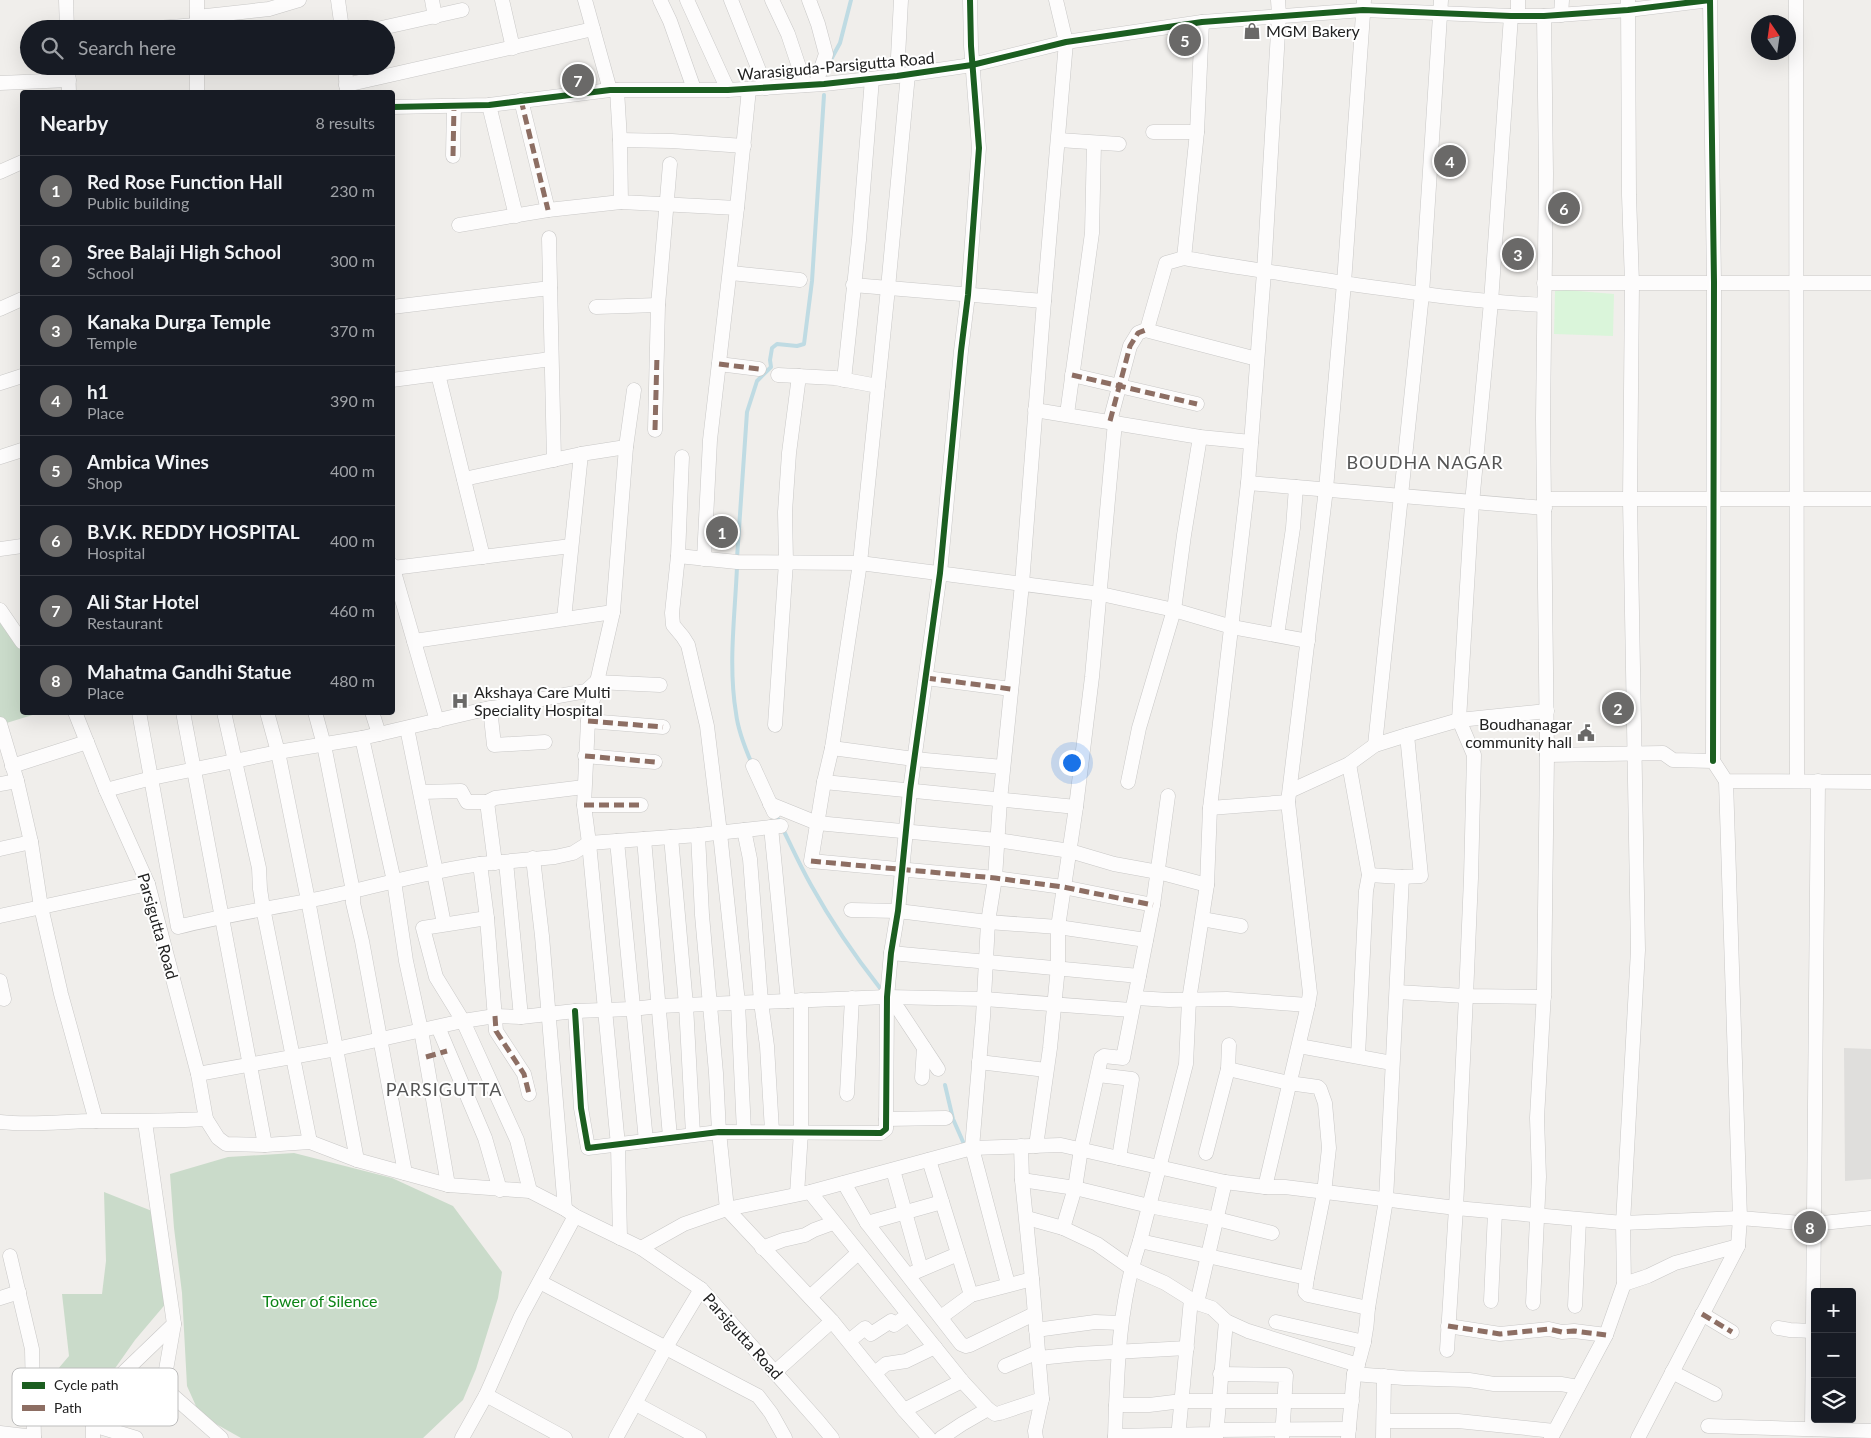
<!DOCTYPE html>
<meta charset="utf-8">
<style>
body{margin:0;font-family:Lato,sans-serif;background:#20242c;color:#f1f3f6}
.controls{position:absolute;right:15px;bottom:15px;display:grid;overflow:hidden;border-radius:5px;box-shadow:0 5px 20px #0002}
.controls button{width:45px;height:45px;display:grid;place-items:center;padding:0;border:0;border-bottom:1px solid #363941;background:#171b24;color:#f1f3f6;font:25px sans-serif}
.compass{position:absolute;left:1751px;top:15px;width:45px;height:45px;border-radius:50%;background:#171b24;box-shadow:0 5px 20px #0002;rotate:347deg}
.you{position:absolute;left:1071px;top:762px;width:18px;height:18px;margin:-12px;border:4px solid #fff;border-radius:50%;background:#1a73e8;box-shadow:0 0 0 8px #1a73e833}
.badge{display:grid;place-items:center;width:32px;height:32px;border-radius:50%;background:#6a6968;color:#fff;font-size:16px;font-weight:700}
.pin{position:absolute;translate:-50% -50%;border:2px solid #fff;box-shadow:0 1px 5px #0006}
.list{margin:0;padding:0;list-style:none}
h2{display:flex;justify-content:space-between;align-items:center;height:65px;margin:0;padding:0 20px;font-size:21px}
h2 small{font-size:16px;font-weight:400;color:#9ea1a6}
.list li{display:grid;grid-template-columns:32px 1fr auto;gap:15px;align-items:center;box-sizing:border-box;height:70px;padding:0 20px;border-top:1px solid #363941}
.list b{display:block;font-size:19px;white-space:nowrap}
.list p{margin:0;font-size:16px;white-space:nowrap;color:#9ea1a6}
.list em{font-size:16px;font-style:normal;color:#9ea1a6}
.icon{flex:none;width:28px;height:28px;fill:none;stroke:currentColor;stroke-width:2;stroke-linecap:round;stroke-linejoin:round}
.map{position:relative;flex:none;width:1871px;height:1438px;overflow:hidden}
.search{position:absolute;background:#171b24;box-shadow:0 5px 20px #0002;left:20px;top:20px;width:375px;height:55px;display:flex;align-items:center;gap:12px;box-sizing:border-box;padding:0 18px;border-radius:28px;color:#9ea1a6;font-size:19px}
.panel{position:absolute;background:#171b24;box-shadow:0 5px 20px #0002;left:20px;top:90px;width:375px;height:625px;border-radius:5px}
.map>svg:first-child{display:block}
</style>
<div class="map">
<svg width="1871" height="1438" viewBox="0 0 1871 1438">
<rect width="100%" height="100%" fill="#f0eeeb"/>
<path fill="#dfdedc" d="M1844 1048 1871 1049V1179L1845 1181Z"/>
<g fill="#cadbca">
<path d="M0 623 22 651V712L39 713 0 725Z"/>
<path d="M294 1153 392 1178 453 1206 502 1272 498 1298 476 1369 463 1400 423 1438H241L200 1415 187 1386 182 1293 174 1228 170 1174 228 1157Z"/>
<path d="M104 1192 152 1211 168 1301 135 1340 111 1374 99 1398 86 1417 55 1410 52 1376 69 1356 62 1294H102L106 1261Z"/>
</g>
<path fill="#daf5da" d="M1566 290 1614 294 1613 336 1554 334 1555 291Z"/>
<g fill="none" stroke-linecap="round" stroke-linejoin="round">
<g stroke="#bfdbe3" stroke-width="4">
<path d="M827 72 828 65 840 43 851 0"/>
<path d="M737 558 747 412 757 381 771 367 770 360 772 348 777 344 797 346 804 344 812 281 824 95"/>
<path d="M737 567C735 615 728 665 736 713 738 731 745 748 752 764"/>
<path d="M778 819C789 841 799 864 811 885 831 921 854 955 880 988"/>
<path d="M945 1085 953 1119 964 1144"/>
</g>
<g stroke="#c9c8c7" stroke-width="15">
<g id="minor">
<path d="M66 0 67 29"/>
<path d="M338 0 342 29"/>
<path d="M432 0 435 17"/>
<path d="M502 0 513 48"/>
<path d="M585 0 610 90"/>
<path d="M660 0 670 21 694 89"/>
<path d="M687 0 728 90"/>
<path d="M731 0 766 88"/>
<path d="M772 0 788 34 805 85"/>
<path d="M809 0 818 24 826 54 816 83"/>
<path d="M1518 0V16"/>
<path d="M1796 0 1797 780"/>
<path d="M1561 15 1562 0"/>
<path d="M197 17 269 9 299 0"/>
<path d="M1202 22 1197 132 1184 258C1240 268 1295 275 1350 284 1415 293 1479 302 1544 305"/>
<path d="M197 26V0"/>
<path d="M144 29 197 25"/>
<path d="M377 29 462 10"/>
<path d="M68 66 69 92"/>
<path d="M345 66 347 92"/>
<path d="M908 74 888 288 860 563 832 748 824 782 811 861 995 878 1063 887 1153 905"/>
<path d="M897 76 901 0"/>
<path d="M0 83 69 80"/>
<path d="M346 85 593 29"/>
<path d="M617 90 620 140 621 202 737 208 749 89"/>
<path d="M197 92V66"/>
<path d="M521 100 548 210"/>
<path d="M489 105 516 216"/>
<path d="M392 107 489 105 610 90H728L824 84 897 76 972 65 1066 42 1202 22 1363 10 1511 16H1544L1628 10 1710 0 1714 282 1713 761"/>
<path d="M1153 132H1197"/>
<path d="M620 140 672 141 744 146"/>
<path d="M1059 140 1119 144"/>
<path d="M453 156 454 106"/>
<path d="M0 172 22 162"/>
<path d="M459 225 548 210 621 202"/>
<path d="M549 238 554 460"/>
<path d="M1184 258 1166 263 1148 326 1149 331 1257 359"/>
<path d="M731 273 800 280"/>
<path d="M1544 283H1871"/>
<path d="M853 285 1044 301"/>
<path d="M392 307 550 288"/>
<path d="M596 307 658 305"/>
<path d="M0 309 22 299"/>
<path d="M719 364 759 369"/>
<path d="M438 374 483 557"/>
<path d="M778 375 835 378 878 386"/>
<path d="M1072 375 1197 404"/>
<path d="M392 380 551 359"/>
<path d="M844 380 859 240 872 79"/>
<path d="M0 383 22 376"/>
<path d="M1035 410 1200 437 1251 442"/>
<path d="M1067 414 1092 233 1094 143"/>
<path d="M1110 421 1130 346 1138 333 1148 329"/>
<path d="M655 430 658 305 670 164"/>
<path d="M0 457 22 450"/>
<path d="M682 457 678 556 672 613 673 625 683 637 688 645 707 726 720 833 738 1003 744 1132"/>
<path d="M464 479 581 454 626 447"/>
<path d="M1248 483 1545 508"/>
<path d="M1545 499H1871"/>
<path d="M0 549 22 546"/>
<path d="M678 556 737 562 860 563 1101 594 1174 610 1232 627 1308 641"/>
<path d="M704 559 710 440 737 208"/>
<path d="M392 565 437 721"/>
<path d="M393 568 571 546"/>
<path d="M0 610 22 642"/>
<path d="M564 619 581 454"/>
<path d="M1277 635 1293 528 1296 487"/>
<path d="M414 641 613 612"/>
<path d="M926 678 1011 689"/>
<path d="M482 710 586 691 596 682 660 685"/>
<path d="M75 712 106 790 148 884 198 1074 206 1119"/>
<path d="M139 712 178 927C229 914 280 907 331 896 381 885 430 871 480 864L487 918 496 1031 524 1074 529 1094"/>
<path d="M183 712 265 1145"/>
<path d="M224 712 259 868 260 889 263 908 310 1142"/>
<path d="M267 712 278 752 308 900 357 1160"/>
<path d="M315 712 324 745 353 891V903L362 941 405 1173"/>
<path d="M372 712 379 734"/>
<path d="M588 721 663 727"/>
<path d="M0 724 17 781 31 842 41 907 61 994 96 1121"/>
<path d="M775 725 786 562 785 512 789 453 799 376"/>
<path d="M407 728 436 872"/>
<path d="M362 738 394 881 406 961 421 1030 448 1185"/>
<path d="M1375 745 1422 294 1441 0"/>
<path d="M832 748 914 759 1003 767"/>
<path d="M1547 755 1663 753 1673 760 1713 761 1726 781 1871 782"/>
<path d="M585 756 655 762"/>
<path d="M1349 764 1369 875 1366 891 1358 1056"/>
<path d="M12 766 87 742"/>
<path d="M753 766 774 812"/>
<path d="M824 782 1076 807"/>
<path d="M1128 782 1139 728 1174 610 1184 535 1200 437"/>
<path d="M0 784 17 781"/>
<path d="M106 790 152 778 278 752 362 738 490 708 494 745 545 742"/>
<path d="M1290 791 1349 764 1375 745 1407 735 1459 720 1547 711"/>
<path d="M421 792 461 791 467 802H487L495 863"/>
<path d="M487 802 495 798 584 787"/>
<path d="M770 804 817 823 997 840 1070 851 1114 864 1158 872 1207 885"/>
<path d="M584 805H641"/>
<path d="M1210 808 1288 802"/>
<path d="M771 827 788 1001"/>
<path d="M744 830 750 859 761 1002 767 1046 772 1131"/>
<path d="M698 835 702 915 716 1073 719 1132 727 1209 832 1321 904 1410 929 1438"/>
<path d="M671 837 686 1005 693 1134"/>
<path d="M644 839 670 1137"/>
<path d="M617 841 646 1141"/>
<path d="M0 849 31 842"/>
<path d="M533 858 542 936 565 1209"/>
<path d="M506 862 521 1017"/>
<path d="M480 864 555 857 573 853 589 843 698 835 781 826"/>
<path d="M434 873 444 924"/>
<path d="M1369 875 1402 877 1421 876 1407 735"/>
<path d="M851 910 898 911 988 922 1058 927 1146 940"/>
<path d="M0 916 148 884"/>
<path d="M487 918 423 928 436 977 463 1021 517 1140 530 1191"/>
<path d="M1202 919 1241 926"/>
<path d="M891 953 1139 976"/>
<path d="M0 981 4 999"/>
<path d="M1397 992 1466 996 1544 997"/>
<path d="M885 994 899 1010 938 1069"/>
<path d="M1136 998 1169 1000 1227 999 1308 1005"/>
<path d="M575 1011 581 1108 588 1148 719 1132 881 1133 886 1129 887 997 891 953 898 911 910 790 940 573 961 351 968 295 979 148 971 46 970 0"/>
<path d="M438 1027 485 1138 500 1190"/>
<path d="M1299 1046 1392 1063"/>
<path d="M979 1062 1046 1070"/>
<path d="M198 1074 336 1049 463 1021 495 1016 521 1017 575 1011 632 1009 659 1006 887 997 984 999 1131 1010"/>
<path d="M1098 1075 1132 1079 1119 1158"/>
<path d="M922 1078 924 1048"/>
<path d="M847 1094 852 998"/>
<path d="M886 1119 946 1118"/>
<path d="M0 1122C33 1126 64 1121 97 1121 133 1121 169 1121 206 1119L218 1138 226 1144 265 1145 310 1142 357 1160 448 1185 530 1191 565 1209 575 1216 641 1248 701 1289 818 1421 832 1438"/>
<path d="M1021 1146 1022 1180 1032 1279 1042 1399 1035 1431 1036 1438"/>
<path d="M1036 1146 1050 1048 1058 967V927L1076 807 1092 677 1115 422"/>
<path d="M1206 1153 1228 1069 1229 1045"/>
<path d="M929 1160 971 1295"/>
<path d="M893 1170 921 1269"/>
<path d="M1022 1180 1075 1188 1149 1206 1217 1219 1272 1233"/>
<path d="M844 1183 867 1223 961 1344 966 1346 970 1345 1034 1314"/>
<path d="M1265 1187 1308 1005 1310 993 1288 802 1326 489 1344 283 1364 0"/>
<path d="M810 1192 962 1381 988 1409 995 1414 1000 1413 1042 1399"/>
<path d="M797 1194 801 1132V1000"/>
<path d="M1027 1218 1063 1228 1097 1244 1131 1268 1165 1283 1197 1303 1212 1308 1226 1321 1248 1331 1358 1365"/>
<path d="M867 1223 942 1202"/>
<path d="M1063 1228 1075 1188 1081 1149 1101 1058 1104 1056 1123 1058 1153 905 1168 796"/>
<path d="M620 1238 618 1145 589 843 584 805 588 721 613 612 626 447 634 390"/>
<path d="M1140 1241 1307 1278 1324 1193 1329 1148 1325 1103 1320 1089 1318 1087 1289 1083 1228 1069"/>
<path d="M641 1248 684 1224 727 1209 810 1192 972 1148 1061 1145 1225 1182 1265 1187H1285L1456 1208 1623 1223 1740 1218 1813 1224 1871 1218"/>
<path d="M762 1248 783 1240 805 1235 814 1230 833 1223"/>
<path d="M10 1256 32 1349 34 1438"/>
<path d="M913 1273 958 1254"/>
<path d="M1307 1278 1305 1292 1308 1295 1368 1308"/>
<path d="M540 1282 758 1396 771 1413 785 1438"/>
<path d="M1008 1284 972 1148 983 1017 988 922 995 878 1000 800 1022 584 1044 301 1066 42 1056 0"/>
<path d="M1624 1284 1648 1276 1675 1263 1738 1246"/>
<path d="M810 1297 858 1253"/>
<path d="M0 1298 19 1292"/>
<path d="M1491 1301 1495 1212"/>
<path d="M1197 1303 1225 1182"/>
<path d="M1533 1303 1539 1177 1537 1118 1544 992 1547 755 1543 419 1546 174 1544 16"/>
<path d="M1575 1306 1579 1220"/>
<path d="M1702 1314 1732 1332"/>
<path d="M941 1317 971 1295 1032 1279"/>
<path d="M1276 1322 1364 1342"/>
<path d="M174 1324 163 1387 221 1438"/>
<path d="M1448 1326 1500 1334 1549 1329 1562 1332 1574 1331 1606 1335"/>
<path d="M1778 1328 1790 1330 1813 1331"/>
<path d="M1036 1330 1095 1322 1121 1323"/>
<path d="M849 1341 865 1328 871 1334 891 1321 894 1325 908 1315"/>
<path d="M1447 1350 1456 1208 1466 996 1471 878 1474 755 1459 720 1472 503 1491 302 1511 16"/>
<path d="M1039 1358 1078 1354 1187 1348"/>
<path d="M1005 1366 1038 1352"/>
<path d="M775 1372 832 1321"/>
<path d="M1672 1372 1715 1394"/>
<path d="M875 1373 886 1364 906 1361 935 1347"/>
<path d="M1220 1374 1286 1375 1282 1438"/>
<path d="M1354 1374 1404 1378 1469 1380 1494 1384H1561L1578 1387"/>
<path d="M486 1395 565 1438"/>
<path d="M636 1404 699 1438"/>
<path d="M1116 1405H1149L1182 1401H1352"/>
<path d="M904 1410 962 1381"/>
<path d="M1384 1421H1458L1554 1431"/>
<path d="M93 1425 136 1438"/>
<path d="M1708 1426 1871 1431"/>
<path d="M1812 1429 1818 781"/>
<path d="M0 1433 34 1437"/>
<path d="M1115 1436 1213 1434 1217 1430 1349 1429"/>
<path d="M1216 1437 1226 1321"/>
<path d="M93 1438V1425L122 1374 174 1324 145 1122"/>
<path d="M462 1438 486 1395 521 1316 575 1216"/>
<path d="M616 1438 665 1349 701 1289"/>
<path d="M941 1438 962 1424 988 1409"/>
<path d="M1115 1438C1117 1371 1118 1305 1140 1241L1186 1064 1189 1000 1207 885 1210 808 1248 483 1264 272 1279 15 1278 0"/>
<path d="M1178 1438 1191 1299"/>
<path d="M1348 1438 1354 1374C1363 1353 1367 1330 1368 1308L1386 1200 1402 877"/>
<path d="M1383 1438 1384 1376"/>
<path d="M1551 1438 1606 1335 1624 1284 1623 1223 1638 950 1630 500 1632 283 1629 195 1628 0"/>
<path d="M1638 1438 1738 1246 1740 1218 1726 781"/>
</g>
</g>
<use href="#minor" stroke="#fdfcfc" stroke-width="14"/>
<g stroke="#8d6e63" stroke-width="5" stroke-dasharray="10 5" stroke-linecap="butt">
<path d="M144 29 197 25"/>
<path d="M521 100 548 210"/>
<path d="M453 156 454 106"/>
<path d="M719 364 759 369"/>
<path d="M1072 375 1197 404"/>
<path d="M1110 421 1130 346 1138 333 1148 329"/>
<path d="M655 430 657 355"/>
<path d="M926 678 1011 689"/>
<path d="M588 721 663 727"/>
<path d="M585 756 655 762"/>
<path d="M584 805H641"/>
<path d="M811 861 995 878 1063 887 1153 905"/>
<path d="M495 1016 496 1031 524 1074 529 1094"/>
<path d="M426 1057 447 1051"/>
<path d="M1702 1314 1732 1332"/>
<path d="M1448 1326 1500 1334 1549 1329 1562 1332 1574 1331 1606 1335"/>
</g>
<g stroke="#fff" stroke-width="9">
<g id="cycleway">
<path d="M392 107 489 105 610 90H728L824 84 897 76 972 65 1066 42 1202 22 1363 10 1511 16H1544L1628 10 1710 0 1714 282 1713 761"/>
<path d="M575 1011 581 1108 588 1148 719 1132 881 1133 886 1129 887 997 891 953 898 911 910 790 940 573 961 351 968 295 979 148 971 46 970 0"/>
</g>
</g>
<use href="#cycleway" stroke="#1b5e20" stroke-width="6"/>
</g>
<defs>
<g id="shop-bare" transform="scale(1.35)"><path d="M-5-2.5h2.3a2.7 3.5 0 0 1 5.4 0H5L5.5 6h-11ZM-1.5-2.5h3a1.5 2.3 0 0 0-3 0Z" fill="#6a6968" stroke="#fff" stroke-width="2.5" paint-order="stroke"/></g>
<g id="hospital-bare" transform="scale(1.35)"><path d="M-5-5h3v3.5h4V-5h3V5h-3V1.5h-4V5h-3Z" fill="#6a6968" stroke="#fff" stroke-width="2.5" paint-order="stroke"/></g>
<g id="civic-bare" transform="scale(1.35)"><path d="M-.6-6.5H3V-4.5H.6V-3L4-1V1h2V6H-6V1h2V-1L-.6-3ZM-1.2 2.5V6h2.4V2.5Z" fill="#6a6968" stroke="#fff" stroke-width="2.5" paint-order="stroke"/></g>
</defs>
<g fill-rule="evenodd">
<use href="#shop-bare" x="1252" y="31"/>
<use href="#hospital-bare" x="460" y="701"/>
<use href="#civic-bare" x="1586" y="733"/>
</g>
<g text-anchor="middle" stroke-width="4" stroke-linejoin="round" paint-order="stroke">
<g font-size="16" fill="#222" stroke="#fff" text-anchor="start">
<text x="1266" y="37">MGM Bakery</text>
<text x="474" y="698">Akshaya Care Multi<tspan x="474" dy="18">Speciality Hospital</tspan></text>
<text x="1572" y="730" text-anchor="end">Boudhanagar<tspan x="1572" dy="18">community hall</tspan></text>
</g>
<g font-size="16" fill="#222" stroke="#fff">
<text transform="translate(836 66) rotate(-5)" y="6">Warasiguda-Parsigutta Road</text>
<text transform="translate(158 926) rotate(74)" y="6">Parsigutta Road</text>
<text transform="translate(743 1336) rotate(48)" y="6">Parsigutta Road</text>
</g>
<g font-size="16" fill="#0c8416" stroke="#fff">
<text x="320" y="1307">Tower of Silence</text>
</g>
<g font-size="18" letter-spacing="1" fill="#555" stroke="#fff">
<text x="1425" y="469">BOUDHA NAGAR</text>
<text x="444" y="1096">PARSIGUTTA</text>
</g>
</g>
<rect x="12" y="1368" width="166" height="58" rx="8" fill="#fff" stroke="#bdbdbd" stroke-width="1"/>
<rect x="22" y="1382" width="23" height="7" fill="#1b5e20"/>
<rect x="22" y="1405" width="23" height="6" fill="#8d6e63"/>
<g font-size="14" fill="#222">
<text x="54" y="1390">Cycle path</text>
<text x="54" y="1413">Path</text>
</g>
</svg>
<div class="controls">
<button>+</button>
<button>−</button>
<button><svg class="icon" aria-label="layers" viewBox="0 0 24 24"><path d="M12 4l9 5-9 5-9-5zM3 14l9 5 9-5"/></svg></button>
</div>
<svg class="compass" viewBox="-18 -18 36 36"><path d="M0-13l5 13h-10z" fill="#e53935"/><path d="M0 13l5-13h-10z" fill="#9ea1a6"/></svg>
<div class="you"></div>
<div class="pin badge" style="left:722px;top:532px">1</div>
<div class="pin badge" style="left:1618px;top:708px">2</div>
<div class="pin badge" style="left:1518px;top:254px">3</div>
<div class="pin badge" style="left:1450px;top:161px">4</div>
<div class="pin badge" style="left:1185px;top:40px">5</div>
<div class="pin badge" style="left:1564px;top:208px">6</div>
<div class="pin badge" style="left:578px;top:80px">7</div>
<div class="pin badge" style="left:1810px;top:1227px">8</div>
<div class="search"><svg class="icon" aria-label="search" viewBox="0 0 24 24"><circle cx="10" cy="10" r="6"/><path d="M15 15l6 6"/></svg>Search here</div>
<section class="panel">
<h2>Nearby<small>8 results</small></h2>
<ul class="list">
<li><span class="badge">1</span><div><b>Red Rose Function Hall</b><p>Public building</p></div><em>230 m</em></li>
<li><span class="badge">2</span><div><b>Sree Balaji High School</b><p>School</p></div><em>300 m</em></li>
<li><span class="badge">3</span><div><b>Kanaka Durga Temple</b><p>Temple</p></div><em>370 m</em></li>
<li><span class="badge">4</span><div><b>h1</b><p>Place</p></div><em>390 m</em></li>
<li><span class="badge">5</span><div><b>Ambica Wines</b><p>Shop</p></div><em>400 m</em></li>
<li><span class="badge">6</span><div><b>B.V.K. REDDY HOSPITAL</b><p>Hospital</p></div><em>400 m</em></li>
<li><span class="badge">7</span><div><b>Ali Star Hotel</b><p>Restaurant</p></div><em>460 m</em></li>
<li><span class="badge">8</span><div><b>Mahatma Gandhi Statue</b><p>Place</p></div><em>480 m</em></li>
</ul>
</section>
</div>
